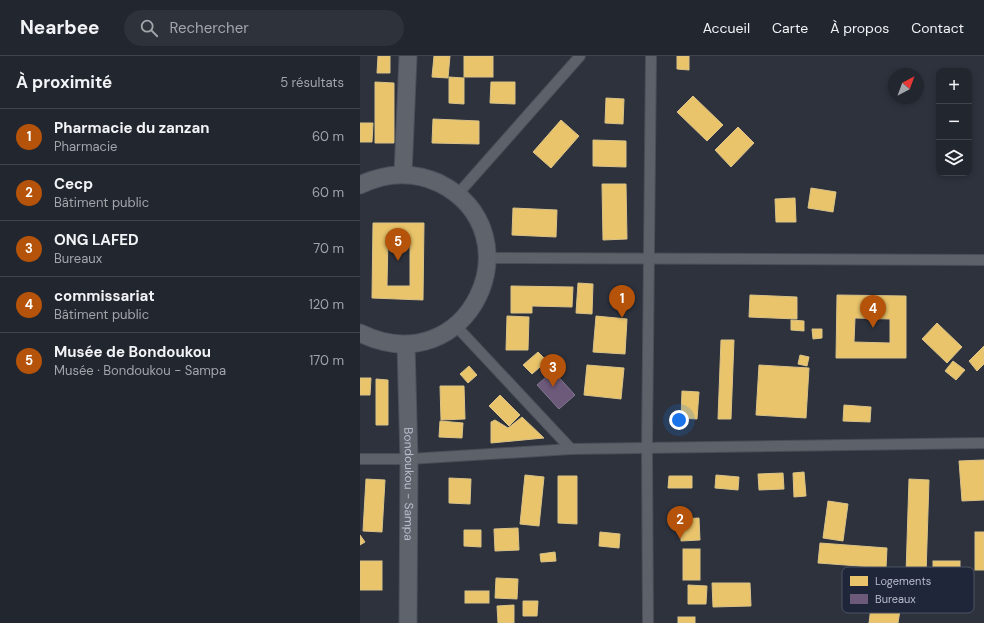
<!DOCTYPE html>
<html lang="fr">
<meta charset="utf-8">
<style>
body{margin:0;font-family:"DM Sans",sans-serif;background:#2e323a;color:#f1f3f6}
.controls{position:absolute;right:12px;top:12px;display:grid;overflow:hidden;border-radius:8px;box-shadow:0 2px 6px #0003}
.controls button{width:36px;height:36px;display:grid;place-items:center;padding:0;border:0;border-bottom:1px solid #3f434a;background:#22262e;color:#f1f3f6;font:20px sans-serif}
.compass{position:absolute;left:528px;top:12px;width:36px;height:36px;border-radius:50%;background:#22262e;box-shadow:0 2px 6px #0003;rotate:41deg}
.you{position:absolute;left:319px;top:364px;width:14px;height:14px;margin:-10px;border:3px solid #fff;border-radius:50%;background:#1a73e8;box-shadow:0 0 0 6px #1a73e833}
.badge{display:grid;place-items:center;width:26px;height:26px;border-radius:50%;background:#b45309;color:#fff;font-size:13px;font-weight:700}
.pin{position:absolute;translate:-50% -33px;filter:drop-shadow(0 1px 2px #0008)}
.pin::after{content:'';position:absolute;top:21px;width:14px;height:12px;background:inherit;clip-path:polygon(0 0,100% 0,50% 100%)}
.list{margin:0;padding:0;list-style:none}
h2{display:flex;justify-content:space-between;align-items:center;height:52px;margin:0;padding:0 16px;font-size:17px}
h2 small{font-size:13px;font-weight:400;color:#a2a5aa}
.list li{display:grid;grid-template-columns:26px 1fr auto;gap:12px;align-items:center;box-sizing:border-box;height:56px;padding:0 16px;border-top:1px solid #3f434a}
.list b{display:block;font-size:15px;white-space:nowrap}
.list p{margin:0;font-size:13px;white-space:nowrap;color:#a2a5aa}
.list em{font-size:13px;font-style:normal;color:#a2a5aa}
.icon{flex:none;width:22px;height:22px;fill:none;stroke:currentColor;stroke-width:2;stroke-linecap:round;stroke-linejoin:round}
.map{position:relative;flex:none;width:624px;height:567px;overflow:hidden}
header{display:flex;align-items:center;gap:24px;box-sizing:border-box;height:56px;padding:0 20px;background:#22262e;border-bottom:1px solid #3f434a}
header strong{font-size:19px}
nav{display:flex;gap:22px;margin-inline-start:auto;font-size:14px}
.search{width:280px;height:36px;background:#2e323a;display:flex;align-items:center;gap:10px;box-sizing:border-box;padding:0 14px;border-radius:22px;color:#a2a5aa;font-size:15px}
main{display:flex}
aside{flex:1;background:#22262e}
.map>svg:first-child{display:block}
</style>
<header>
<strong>Nearbee</strong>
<div class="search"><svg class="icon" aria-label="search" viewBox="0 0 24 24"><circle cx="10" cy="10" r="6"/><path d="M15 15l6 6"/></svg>Rechercher</div>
<nav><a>Accueil</a><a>Carte</a><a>À propos</a><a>Contact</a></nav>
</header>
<main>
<aside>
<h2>À proximité<small>5 résultats</small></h2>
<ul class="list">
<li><span class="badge">1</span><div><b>Pharmacie du zanzan</b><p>Pharmacie</p></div><em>60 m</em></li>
<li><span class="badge">2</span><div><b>Cecp</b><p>Bâtiment public</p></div><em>60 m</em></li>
<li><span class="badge">3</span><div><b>ONG LAFED</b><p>Bureaux</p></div><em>70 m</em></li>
<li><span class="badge">4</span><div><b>commissariat</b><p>Bâtiment public</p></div><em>120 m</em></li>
<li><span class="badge">5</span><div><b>Musée de Bondoukou</b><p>Musée · Bondoukou - Sampa</p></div><em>170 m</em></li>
</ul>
</aside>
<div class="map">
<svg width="624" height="567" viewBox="0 0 624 567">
<rect width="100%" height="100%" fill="#2d323d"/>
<g fill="#e9c46a" stroke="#dac288" fill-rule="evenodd">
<path d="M18 0H30V17H17Z"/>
<path d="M74 0H90L88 22 72 21Z"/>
<rect x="104" y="0" width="29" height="21"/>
<path d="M317 0H329V14L317 13Z"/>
<path d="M89 21 104 22V48L89 47Z"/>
<path d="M15 26 34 27V87H15Z"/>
<path d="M131 26H155V48L130 47Z"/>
<path d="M333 40 363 69 347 85 317 56Z"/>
<path d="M246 42 264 43 263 68 245 67Z"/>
<path d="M73 63 119 65V88L72 87Z"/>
<path d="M201 64 219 80 191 112 173 96Z"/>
<path d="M0 67H13L12 86H0Z"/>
<path d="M378 71 394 87 371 111 355 94Z"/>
<path d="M233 84 266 85V111L233 110Z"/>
<path d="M242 128H266L267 183 243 184Z"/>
<path d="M451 132 476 136 473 156 448 152Z"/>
<path d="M435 142 436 166H416L415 143Z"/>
<path d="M153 152 197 154 196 181 152 179Z"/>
<path d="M13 167H64L63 244 12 242ZM28 180 50 181V230H27Z"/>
<path d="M218 227 233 228 232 258 216 257Z"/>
<path d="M151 230 213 231 212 251 172 250V257H151Z"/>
<path d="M390 239 437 241V263L389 261Z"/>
<path d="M477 239 546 240V302H476ZM495 262 530 263V287L494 286Z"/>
<path d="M147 260 169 261 168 294H146Z"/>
<path d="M236 260 267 263 265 298 233 296Z"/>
<path d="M431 264 444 265V275L431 274Z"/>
<path d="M577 267 602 291 587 307 562 283Z"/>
<path d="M452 273H462V282L453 283Z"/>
<path d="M361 284H374L371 363H358Z"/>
<path d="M624 290V308L617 315 609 305Z"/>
<path d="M178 296 187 305 172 318 163 309Z"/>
<path d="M440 299 449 301 447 310 438 308Z"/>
<path d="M593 305 605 314 596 324 585 315Z"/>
<path d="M227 309 264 312 261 343 224 339Z"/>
<path d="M399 309 449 312 446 362 396 359Z"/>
<path d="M109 310 117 319 108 327 100 318Z"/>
<path d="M0 322H11L10 339H0Z"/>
<path d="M16 323 28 324V369H16Z"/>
<path d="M80 330H104L105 363 81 364Z"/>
<path d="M322 335 339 336 337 363 321 362Z"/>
<path d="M140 339 160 359 149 370 129 350Z"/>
<path d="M484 349 511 351 510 366 483 365Z"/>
<path d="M162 361 184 382 131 387V366L135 364 148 372Z"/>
<path d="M80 365 103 367 102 382 79 381Z"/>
<path d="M624 404V444L602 445 599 405Z"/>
<path d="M444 416 446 440 434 441 433 417Z"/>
<path d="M423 417 424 433 399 434 398 418Z"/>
<path d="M165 419 184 421 179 470 160 468Z"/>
<path d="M356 419 379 421 378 434 355 432Z"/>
<path d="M198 420H217V468L198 467Z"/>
<path d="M309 420H332V432H308Z"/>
<path d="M89 422 111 423 110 448 89 447Z"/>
<path d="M6 423 25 424 22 476 3 475Z"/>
<path d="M549 423 569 424 566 519 546 518Z"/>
<path d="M468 445 488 448 483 485 463 482Z"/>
<path d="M339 462 340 484 321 485 320 463Z"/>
<path d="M158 472 159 494 135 495 134 473Z"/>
<path d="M104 474H121V491L104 490Z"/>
<path d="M240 476 260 478 259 492 239 490Z"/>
<rect x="615" y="476" width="9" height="38"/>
<path d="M0 479 5 486 0 489Z"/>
<path d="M460 487 527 492 526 512 458 507Z"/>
<rect x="323" y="493" width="17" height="31"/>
<path d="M195 496 196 505 181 506 180 498Z"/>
<rect x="0" y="505" width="22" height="29"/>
<rect x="573" y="505" width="27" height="22"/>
<path d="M136 522 158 523 157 543 135 542Z"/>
<path d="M352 527H390L391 550 353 551Z"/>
<path d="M328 529 347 530 346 548H328Z"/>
<rect x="105" y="535" width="24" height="12"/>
<path d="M163 545H178L177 560H163Z"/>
<path d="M154 549V567H138L137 550Z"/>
<path d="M511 551 540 554 538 567H509Z"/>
<rect x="318" y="561" width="17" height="6"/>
</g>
<path fill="#6d597a" stroke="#847793" d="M193 315 215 339 199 353 177 329Z"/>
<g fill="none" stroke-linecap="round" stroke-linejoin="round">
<g stroke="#4a4d56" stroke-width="12">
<g id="street">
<path d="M97 139 220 0"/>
<path d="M127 202 624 204"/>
<path d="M96 270 211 393"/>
<path d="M0 403H49L211 393 624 387"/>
<path d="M288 567 287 392 291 0"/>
</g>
</g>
<g stroke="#4b4f5a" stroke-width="19">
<g id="primary">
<path d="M43 118 48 0"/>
<path d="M0 129C25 117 53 115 79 127 179 177 109 330 0 277"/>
<path id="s1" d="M46 289 49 403 48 567"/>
</g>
</g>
<use href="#street" stroke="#5d616a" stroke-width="10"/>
<use href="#primary" stroke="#5f636c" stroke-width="17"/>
</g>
<g text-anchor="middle" stroke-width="4" stroke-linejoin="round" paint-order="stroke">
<g font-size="12" fill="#b8bdcd" stroke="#1f2639">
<text dy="4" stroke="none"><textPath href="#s1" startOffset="139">Bondoukou - Sampa</textPath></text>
</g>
</g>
<rect x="482" y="511" width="132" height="46" rx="6" fill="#1f2639" stroke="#4d5365" stroke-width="1"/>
<rect x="490" y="520" width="18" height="10" fill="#e9c46a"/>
<rect x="490" y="538" width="18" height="10" fill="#6d597a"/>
<g font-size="11" fill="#b8bdcd">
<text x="515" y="529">Logements</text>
<text x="515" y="547">Bureaux</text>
</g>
</svg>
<div class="controls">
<button>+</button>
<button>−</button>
<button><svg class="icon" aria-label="layers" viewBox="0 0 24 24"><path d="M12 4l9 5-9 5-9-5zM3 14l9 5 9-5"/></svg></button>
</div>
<svg class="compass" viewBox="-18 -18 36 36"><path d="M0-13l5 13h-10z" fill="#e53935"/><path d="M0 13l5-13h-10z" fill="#a2a5aa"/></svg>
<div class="you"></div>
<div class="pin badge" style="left:262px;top:262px">1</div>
<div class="pin badge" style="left:320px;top:483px">2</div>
<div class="pin badge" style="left:193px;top:331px">3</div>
<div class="pin badge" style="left:513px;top:272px">4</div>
<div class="pin badge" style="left:38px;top:205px">5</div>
</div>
</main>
